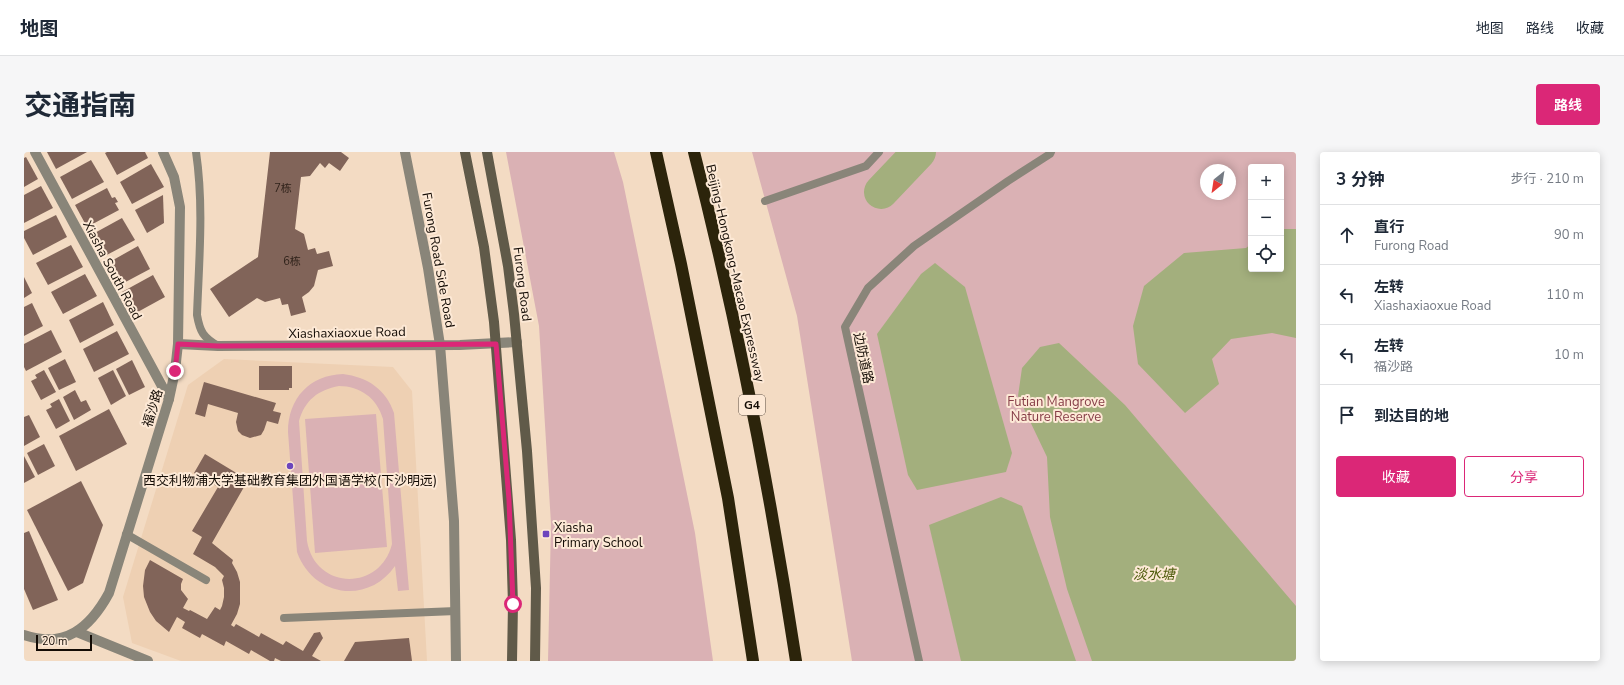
<!DOCTYPE html>
<html lang="zh">
<meta charset="utf-8">
<style>
body{margin:0;font-family:"Nunito Sans","Noto Sans SC",sans-serif;background:#f6f6f7;color:#1f2937}
.controls{position:absolute;right:12px;top:12px;display:grid;overflow:hidden;border-radius:4px;box-shadow:0 2px 10px #0003}
.controls button{width:36px;height:36px;display:grid;place-items:center;padding:0;border:0;border-bottom:1px solid #e0e1e3;background:#fff;color:#1f2937;font:20px sans-serif}
.compass{position:absolute;left:1176px;top:12px;width:36px;height:36px;border-radius:50%;background:#fff;box-shadow:0 2px 10px #0003;rotate:210deg}
.scale{position:absolute;left:12px;bottom:10px;width:56px;box-sizing:border-box;padding-left:4px;border:2px solid #140c05;border-top:0;font-size:11px;line-height:14px;white-space:nowrap;color:#140c05;-webkit-text-stroke:3px #fde9d6;paint-order:stroke}
.stop{position:absolute;width:12px;height:12px;margin:-9px;border:3px solid #db2777;border-radius:50%;background:#fff}
.stop.end{background:#db2777;border-color:#fff;box-shadow:0 1px 4px #0008}
.list{margin:0;padding:0;list-style:none}
h2{display:flex;justify-content:space-between;align-items:center;height:52px;margin:0;padding:0 16px;font-size:17px}
h2 small{font-size:13px;font-weight:400;color:#747a83}
.list li{display:grid;grid-template-columns:26px 1fr auto;gap:12px;align-items:center;box-sizing:border-box;height:60px;padding:0 16px;border-top:1px solid #e0e1e3}
.list b{display:block;font-size:15px;white-space:nowrap}
.list p{margin:0;font-size:13px;white-space:nowrap;color:#747a83}
.list em{font-size:13px;font-style:normal;color:#747a83}
.actions{display:flex;gap:8px;padding:12px 16px}
.actions a{flex:1;padding:9px 0;border:1px solid #db2777;border-radius:4px;text-align:center;font-size:14px;color:#db2777}
.actions .main{background:#db2777;color:#fff}
.icon{flex:none;width:22px;height:22px;fill:none;stroke:currentColor;stroke-width:2;stroke-linecap:round;stroke-linejoin:round}
.map{position:relative;flex:none;width:1272px;height:509px;overflow:hidden;border-radius:4px}
header{display:flex;align-items:center;gap:24px;box-sizing:border-box;height:56px;padding:0 20px;background:#fff;border-bottom:1px solid #e0e1e3}
header strong{font-size:19px}
nav{display:flex;gap:22px;margin-inline-start:auto;font-size:14px}
.intro{display:flex;align-items:center;justify-content:space-between;box-sizing:border-box;height:96px;padding:0 24px}
h1{margin:0;font-size:28px}
.button{padding:10px 18px;border-radius:4px;background:#db2777;color:#fff;font-size:14px;font-weight:700}
main{display:flex;gap:24px;padding:0 24px}
aside{flex:1;background:#fff;border-radius:4px;box-shadow:0 2px 10px #0003}
.map>svg:first-child{display:block}
</style>
<header>
<strong>地图</strong>
<nav><a>地图</a><a>路线</a><a>收藏</a></nav>
</header>
<div class="intro"><h1>交通指南</h1><a class="button">路线</a></div>
<main>
<div class="map">
<svg width="1272" height="509" viewBox="0 0 1272 509">
<rect width="100%" height="100%" fill="#f3dbc3"/>
<path fill="#eed0b3" d="M200 207 369 215 388 239 403 509H157L108 491 99 445 164 233Z"/>
<g fill="#dab1b4" fill-rule="evenodd">
<path d="M482 0H590L599 30 671 381 689 509H524L527 372 515 174Z"/>
<path d="M728 0H1272V509H828L773 164ZM1227 15H1257V117H1227ZM1182 18H1206V42H1182Z"/>
<path d="M319 222C343 225 362 237 370 261L385 438 374 439 371 414C344 453 289 445 273 400L264 280C264 246 286 223 319 222ZM315 234C336 234 353 246 359 267L368 392C356 440 291 438 283 389L275 269C281 248 294 238 315 234Z"/>
<path d="M352 262 363 395 291 401 281 267Z"/>
</g>
<g fill="#a3af7d">
<path d="M1257 77H1272V186L1248 181 1207 187 1188 207 1195 232 1161 261 1114 212 1109 174 1120 134 1160 101 1222 96 1227 92V117H1257Z"/>
<path d="M911 111 941 135 988 301 982 320 893 338 884 323 853 182 897 122Z"/>
<path d="M1035 191 1101 253 1272 454V509H1068L1043 437 1026 365 1023 305 994 244 998 216 1016 195Z"/>
<path d="M977 345 998 354 1052 509H937L905 373Z"/>
</g>
<g fill="none" stroke-linecap="round" stroke-linejoin="round">
<path stroke="#a3af7d" stroke-width="34" d="M857 40 895 0"/>
</g>
<g fill="#816459">
<path d="M23 0H63L32 17Z"/>
<path d="M83 0H121L124 6 93 23 81 1Z"/>
<path d="M246 0H317L325 6 316 19 305 11 301 16 296 11 286 24 277 25 271 77 280 82 284 98 291 96 293 102 305 99 309 114 294 118 290 134 285 140 278 145 282 160 267 164 264 152 258 153 256 146 241 150 233 146 205 165 186 137 234 105Z"/>
<path d="M2 5 14 27 0 35V6Z"/>
<path d="M67 8 80 30 48 47 36 25Z"/>
<path d="M127 12 140 35 108 52 96 30Z"/>
<path d="M17 34 29 56 0 71V43Z"/>
<path d="M83 36 88 46 91 45 94 50 91 51 95 58 63 75 51 53Z"/>
<path d="M139 43 140 71 123 81 111 58Z"/>
<path d="M32 63 43 85 9 103 0 86V79Z"/>
<path d="M98 66 111 88 79 105 67 83Z"/>
<path d="M47 93 59 115 24 133 12 111Z"/>
<path d="M114 94 126 117 94 134 82 112Z"/>
<path d="M61 122 73 144 39 162 27 140Z"/>
<path d="M129 123 141 145 110 162 98 140Z"/>
<path d="M0 125 8 141 0 146Z"/>
<path d="M79 150 90 173 56 191 45 168Z"/>
<path d="M8 151 19 174 0 184V155Z"/>
<path d="M27 178 38 200 2 219 0 215V192Z"/>
<path d="M93 179 105 202 70 220 59 197Z"/>
<path d="M41 207 52 230 35 238 24 216Z"/>
<path d="M108 208 121 235 105 243 92 217Z"/>
<path d="M235 214H268V236H265V238H235Z"/>
<path d="M20 218 32 240 17 248 7 229 13 226 11 223Z"/>
<path d="M89 218 102 244 87 253 74 226Z"/>
<path d="M180 230 252 251 249 259 257 261 254 272 243 269 240 278 237 283 226 286 218 283 214 279 212 270 214 261 184 252 181 265 171 262Z"/>
<path d="M51 238 57 250 62 248 67 258 50 268 39 245Z"/>
<path d="M35 247 46 269 32 277 22 258 28 255 26 252Z"/>
<path d="M85 257 103 292 52 319 35 284Z"/>
<path d="M5 263 16 285 0 294V265Z"/>
<path d="M20 292 31 314 14 323 3 301Z"/>
<path d="M181 302 224 328 188 391 209 408 208 411 213 420 216 430V452L213 462 207 473 210 475 212 472 235 485 237 481 259 493 262 489 279 499 290 481 296 480 299 486 288 504 297 509H257L251 506 250 509H246L227 498 225 502 202 489 200 494 178 482 176 486 158 476 161 470 153 465 145 480 132 469 126 460 120 445 119 434 121 418 126 408 159 427 157 432V438L164 447 159 456 165 459 166 458 183 467 191 455 196 458 198 454 200 445V436L198 428 200 424 191 415 169 402 178 385 168 379 194 335 170 321Z"/>
<path d="M0 304 11 325 0 331Z"/>
<path d="M57 329 79 373 59 431 44 439 3 358Z"/>
<path d="M5 379 34 448 9 458 0 437V381Z"/>
<path d="M385 486 388 509H320L331 490Z"/>
</g>
<g fill="none" stroke-linecap="round" stroke-linejoin="round">
<g stroke="#898579" stroke-width="8">
<path d="M172 0C180 54 175 108 173 163 176 180 179 185 194 194"/>
<path d="M741 49 842 14 855 0"/>
<path d="M102 382 182 428"/>
<path d="M260 466 432 459"/>
<path d="M895 509 821 175 844 136 890 94 984 29 1026 2 1027 0"/>
</g>
<g stroke="#898579" stroke-width="10">
<path d="M11 0 145 247"/>
<path d="M154 192 194 194 436 193 493 190"/>
<path d="M53 480 124 509"/>
<path d="M0 483C41 497 66 476 85 441L145 247 151 219 154 192 156 55 150 25 139 0"/>
</g>
<path stroke="#898579" stroke-width="10" d="M381 0 404 116 416 193 430 369 432 509"/>
<g stroke="#605a49" stroke-width="10">
<path d="M441 0 460 95 470 170 487 388 489 452 488 509"/>
<path d="M463 0 484 114 490 162 503 299 512 436 511 509"/>
</g>
<g stroke="#2c240b" stroke-width="12">
<path d="M632 0 657 112 704 346 729 509"/>
<path d="M670 0C713 168 746 338 772 509"/>
</g>
</g>
<g fill="none" stroke-linecap="round" stroke-linejoin="round">
<path stroke="#db2777" stroke-width="5" d="M151 219 154 192 194 194 472 192 485 348 489 452"/>
</g>
<g fill="#6c45bd" stroke="#fde9d6" stroke-width="1.5">
<circle cx="266" cy="314" r="4"/>
<rect x="518" y="378" width="8" height="8" rx="2"/>
</g>
<g text-anchor="middle" stroke-width="4" stroke-linejoin="round" paint-order="stroke">
<g font-size="11" fill="#2f221a">
<text x="259" y="40">7栋</text>
<text x="268" y="113">6栋</text>
</g>
<rect fill="#fde9d6" stroke="#5a4e44" stroke-width="1" x="715" y="243" width="26" height="20" rx="3"/>
<g font-size="12" font-weight="bold" fill="#140c05">
<text x="728" y="257">G4</text>
</g>
<g font-size="13" fill="#140c05" stroke="#fde9d6">
<text transform="translate(415 108) rotate(80)" y="5">Furong Road Side Road</text>
<text transform="translate(89 118) rotate(62)" y="5">Xiasha South Road</text>
<text transform="translate(712 121) rotate(77)" y="5">Beijing-Hongkong-Macao Expressway</text>
<text transform="translate(499 132) rotate(83)" y="5">Furong Road</text>
<text transform="translate(323 180) rotate(-1)" y="5">Xiashaxiaoxue Road</text>
<text transform="translate(840 206) rotate(78)" y="5">边防道路</text>
<text transform="translate(128 256) rotate(-73)" y="5">福沙路</text>
</g>
<g font-size="13" fill="#863d47" stroke="#fde9d6">
<text x="1032" y="254">Futian Mangrove<tspan x="1032" dy="15">Nature Reserve</tspan></text>
</g>
<g font-size="13" fill="#140c05" stroke="#fde9d6">
<text x="266" y="333">西交利物浦大学基础教育集团外国语学校(下沙明远)</text>
<text x="530" y="380" text-anchor="start">Xiasha<tspan x="530" dy="15">Primary School</tspan></text>
</g>
<g font-size="14" font-style="italic" fill="#505d0e" stroke="#fde9d6">
<text x="1130" y="427">淡水塘</text>
</g>
</g>
</svg>
<div class="controls">
<button>+</button>
<button>−</button>
<button><svg class="icon" aria-label="locate" viewBox="0 0 24 24"><circle cx="12" cy="12" r="6"/><path d="M12 2v4M12 18v4M2 12h4M18 12h4"/></svg></button>
</div>
<svg class="compass" viewBox="-18 -18 36 36"><path d="M0-13l5 13h-10z" fill="#e53935"/><path d="M0 13l5-13h-10z" fill="#747a83"/></svg>
<div class="scale">20 m</div>
<div class="stop" style="left:489px;top:452px"></div>
<div class="stop end" style="left:151px;top:219px"></div>
</div>
<aside>
<h2>3 分钟<small>步行 · 210 m</small></h2>
<ul class="list">
<li><svg class="icon" aria-label="ahead" viewBox="0 0 24 24"><path d="M12 20V5M6 11l6-6 6 6"/></svg><div><b>直行</b><p>Furong Road</p></div><em>90 m</em></li>
<li><svg class="icon" aria-label="left" viewBox="0 0 24 24"><path d="M17 20v-9H6M10 6l-5 5 5 5"/></svg><div><b>左转</b><p>Xiashaxiaoxue Road</p></div><em>110 m</em></li>
<li><svg class="icon" aria-label="left" viewBox="0 0 24 24"><path d="M17 20v-9H6M10 6l-5 5 5 5"/></svg><div><b>左转</b><p>福沙路</p></div><em>10 m</em></li>
<li><svg class="icon" aria-label="arrive" viewBox="0 0 24 24"><path d="M6 21V4h12l-3 4 3 4H6"/></svg><div><b>到达目的地</b></div></li>
</ul>
<div class="actions"><a class="main">收藏</a><a>分享</a></div>
</aside>
</main>
